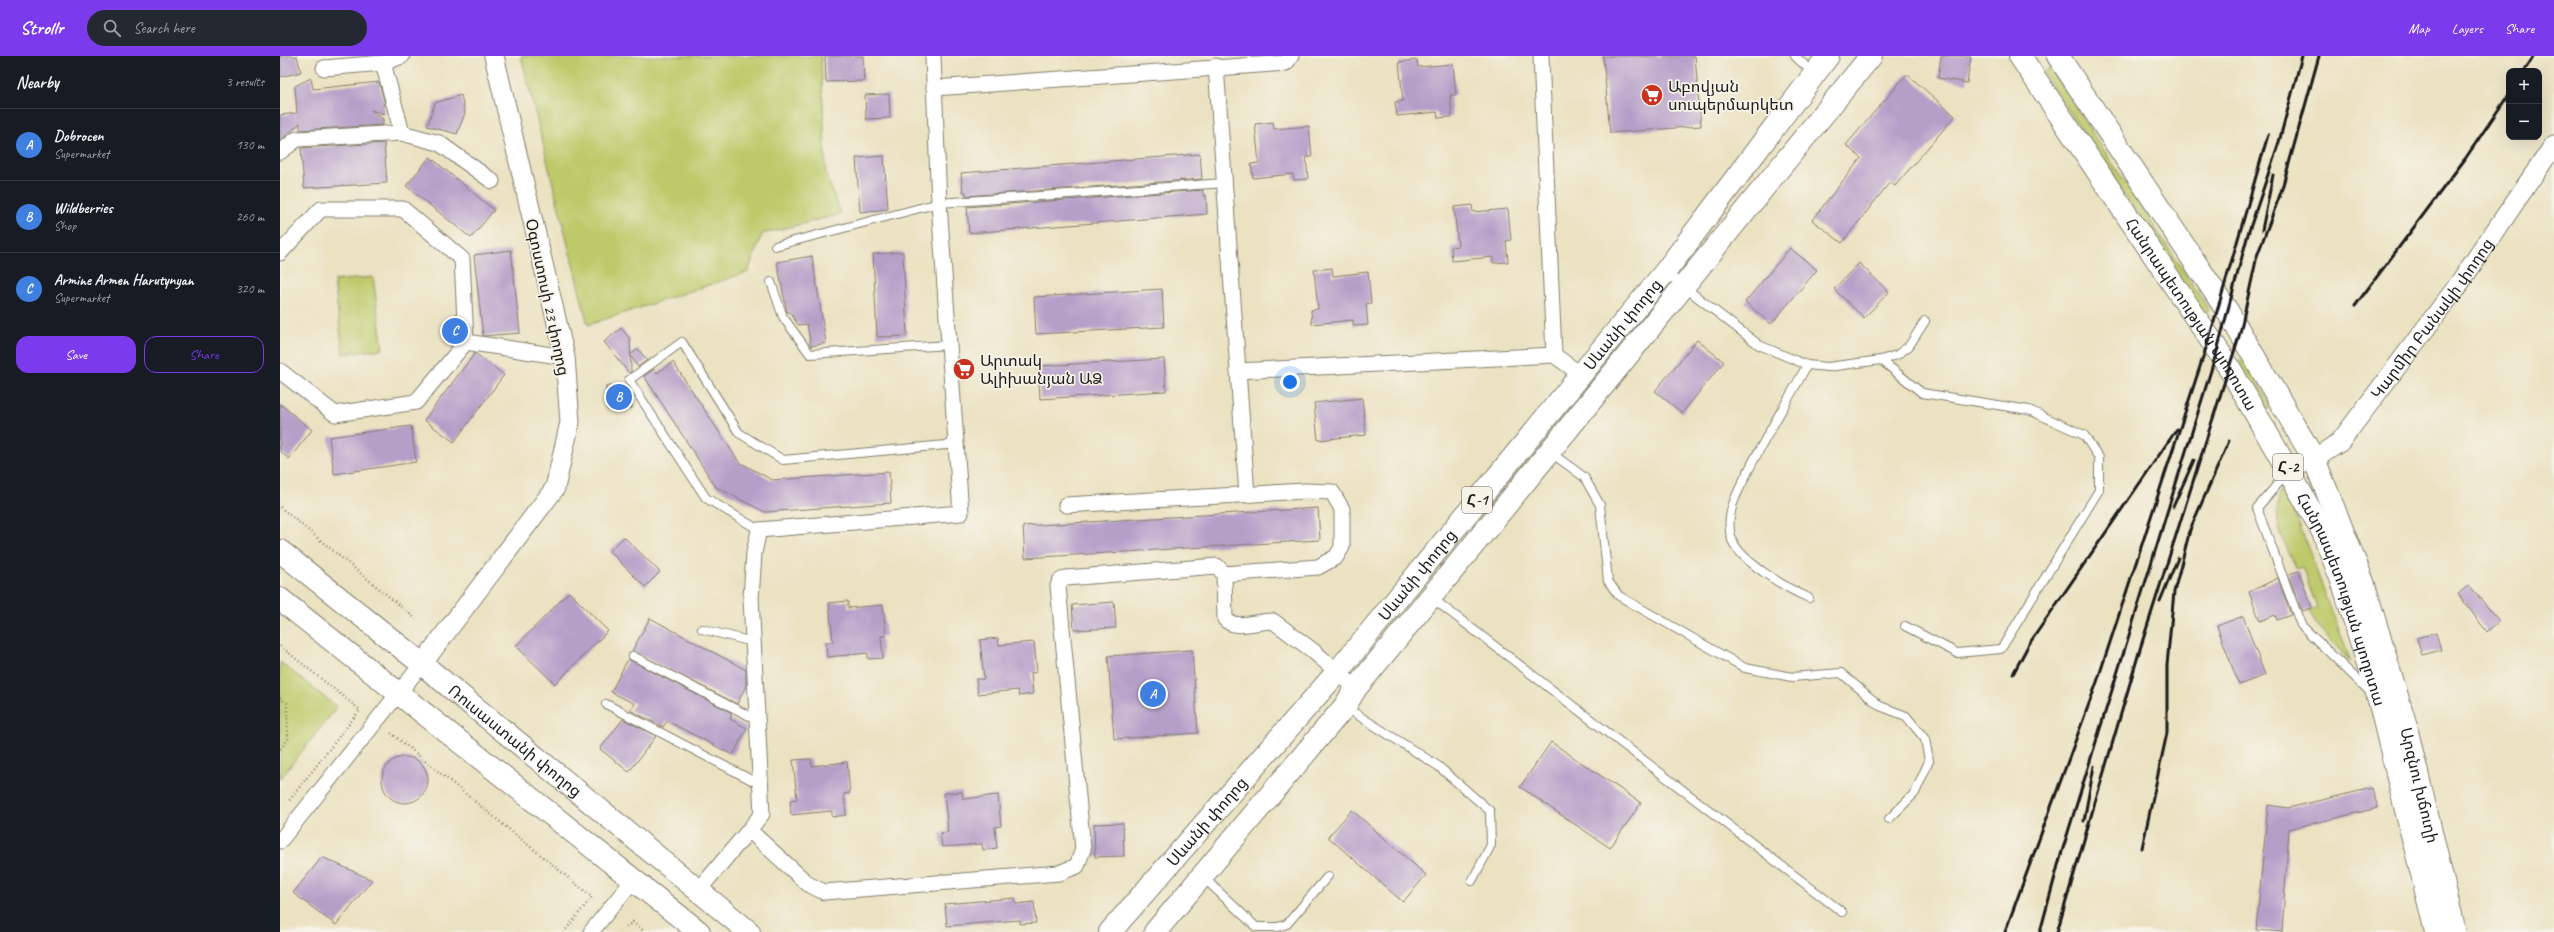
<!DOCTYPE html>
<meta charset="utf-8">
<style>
body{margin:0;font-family:Caveat,"Noto Sans Armenian",sans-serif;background:#242831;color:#f1f3f6}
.controls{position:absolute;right:12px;top:12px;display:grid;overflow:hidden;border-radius:8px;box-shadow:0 4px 16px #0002}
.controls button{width:36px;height:36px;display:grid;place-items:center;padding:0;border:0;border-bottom:1px solid #363941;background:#171b24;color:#f1f3f6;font:20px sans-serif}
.you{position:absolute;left:1010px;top:326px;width:14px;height:14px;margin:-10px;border:3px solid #fff;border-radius:50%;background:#1a73e8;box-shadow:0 0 0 6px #1a73e833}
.badge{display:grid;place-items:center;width:26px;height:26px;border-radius:50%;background:#7c3aed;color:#fff;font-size:13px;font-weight:700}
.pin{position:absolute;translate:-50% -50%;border:2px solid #fff;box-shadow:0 1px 4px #0006}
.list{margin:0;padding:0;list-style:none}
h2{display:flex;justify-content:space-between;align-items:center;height:52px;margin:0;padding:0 16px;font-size:17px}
h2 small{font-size:13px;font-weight:400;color:#9ea1a6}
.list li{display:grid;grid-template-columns:26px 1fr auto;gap:12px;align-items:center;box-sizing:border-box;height:72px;padding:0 16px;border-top:1px solid #363941}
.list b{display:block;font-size:15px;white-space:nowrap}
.list p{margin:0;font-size:13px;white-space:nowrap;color:#9ea1a6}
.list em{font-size:13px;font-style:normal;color:#9ea1a6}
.actions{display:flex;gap:8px;padding:12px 16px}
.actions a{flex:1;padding:9px 0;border:1px solid #7c3aed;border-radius:12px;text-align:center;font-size:14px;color:#7c3aed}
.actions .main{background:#7c3aed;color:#fff}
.icon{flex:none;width:22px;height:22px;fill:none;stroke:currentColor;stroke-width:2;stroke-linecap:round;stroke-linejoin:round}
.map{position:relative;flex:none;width:2274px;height:876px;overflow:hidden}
header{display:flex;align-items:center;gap:24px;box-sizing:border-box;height:56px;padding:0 20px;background:#7c3aed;color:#fff}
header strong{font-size:19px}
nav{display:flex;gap:22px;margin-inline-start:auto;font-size:14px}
.search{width:280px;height:36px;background:#242831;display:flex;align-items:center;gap:10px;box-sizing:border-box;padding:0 14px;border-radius:22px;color:#9ea1a6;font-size:15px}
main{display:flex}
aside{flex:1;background:#171b24}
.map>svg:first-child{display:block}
</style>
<header>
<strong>Strollr</strong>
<div class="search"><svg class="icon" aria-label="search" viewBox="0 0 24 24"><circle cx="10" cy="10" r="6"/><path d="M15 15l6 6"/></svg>Search here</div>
<nav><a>Map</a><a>Layers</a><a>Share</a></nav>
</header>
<main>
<aside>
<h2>Nearby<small>3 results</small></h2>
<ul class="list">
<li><span class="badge" style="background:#3f7fe0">A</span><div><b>Dobrocen</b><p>Supermarket</p></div><em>130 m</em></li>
<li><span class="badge" style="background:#3f7fe0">B</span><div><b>Wildberries</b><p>Shop</p></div><em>260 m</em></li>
<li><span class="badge" style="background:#3f7fe0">C</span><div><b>Armine Armen Harutynyan</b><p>Supermarket</p></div><em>320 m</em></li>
</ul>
<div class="actions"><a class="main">Save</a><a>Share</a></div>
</aside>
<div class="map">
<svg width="2274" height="876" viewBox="0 0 2274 876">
<rect width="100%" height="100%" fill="#f7f3e8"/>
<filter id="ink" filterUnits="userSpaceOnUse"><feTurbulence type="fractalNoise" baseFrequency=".025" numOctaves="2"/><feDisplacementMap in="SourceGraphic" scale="8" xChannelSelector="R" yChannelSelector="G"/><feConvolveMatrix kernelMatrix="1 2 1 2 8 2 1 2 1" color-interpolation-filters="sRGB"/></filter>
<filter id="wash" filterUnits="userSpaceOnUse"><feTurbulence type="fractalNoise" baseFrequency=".012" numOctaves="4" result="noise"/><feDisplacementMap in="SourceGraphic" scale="16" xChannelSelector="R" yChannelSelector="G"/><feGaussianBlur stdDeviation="0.9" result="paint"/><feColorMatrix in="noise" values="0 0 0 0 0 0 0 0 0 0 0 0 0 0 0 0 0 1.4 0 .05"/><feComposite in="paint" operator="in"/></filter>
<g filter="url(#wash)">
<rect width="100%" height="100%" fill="#eae2c1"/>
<g fill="#beca6b" stroke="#6d7344">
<path d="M241 0H541L546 118 561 158 482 178 468 216 308 269Z"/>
<path d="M1770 12 1929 254 1923 258 1763 16Z"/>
<path d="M93 221 103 293 63 298 54 225Z"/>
<path d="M1964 303 1993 350 1986 354 1957 307Z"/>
<path d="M2004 431 2006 434 2071 606 2039 572 2029 555 2037 552 2022 511 2016 513C2003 482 1991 466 2001 433Z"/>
<path d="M0 606 57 651 0 723Z"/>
</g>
<g id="blocks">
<g fill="#b59fc9">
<path d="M0 0H17L21 16 0 21Z"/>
<path d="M545 0H583L584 25 546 26Z"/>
<path d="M1323 0H1415L1421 70 1330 77Z"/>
<path d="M1661 0H1691L1687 27 1658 22Z"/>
<path d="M1137 4 1138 11 1173 8 1176 39H1170L1172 61 1158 62 1157 56 1117 60 1115 46 1123 45 1119 6Z"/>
<path d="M1627 18 1675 60 1615 130 1610 126 1562 187 1532 164 1581 102 1566 89Z"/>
<path d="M31 22 33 33 99 26 105 48H103L104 58 91 54 103 63V69L20 74V67L0 85V59L17 57 15 30Z"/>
<path d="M609 38 610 62 586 63 585 39Z"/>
<path d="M181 39 185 57 177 78 147 70 155 47Z"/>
<path d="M993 66 994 73 1029 70 1032 101H1026L1028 123 1014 124 1013 118 973 122 971 108 979 107 975 68Z"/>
<path d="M104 87 107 127 24 132 21 92Z"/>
<path d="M920 98 922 123 686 140V136H683L681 117Z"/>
<path d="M604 100 608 153 580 156 576 102Z"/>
<path d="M150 101 214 154 191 182 126 130Z"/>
<path d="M923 134V140L926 139 927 158 689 177 687 151Z"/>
<path d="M1192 149 1193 156 1228 153 1231 184 1226 185 1228 206 1213 207V201L1172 205 1171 191 1178 190 1174 151Z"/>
<path d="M1510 192 1537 214 1491 268 1465 246Z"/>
<path d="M231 194 240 277 203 280 194 199Z"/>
<path d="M623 196 627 280 597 281 593 198Z"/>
<path d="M532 200 546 287 531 290 527 268 518 269 510 256H507L497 206Z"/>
<path d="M1579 207 1609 236 1584 262 1554 233Z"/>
<path d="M1052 212 1053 220 1088 216 1091 247 1086 248 1088 269 1073 270V264L1032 268 1031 254 1038 253 1034 214Z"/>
<path d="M882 233 884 271 756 278 754 241Z"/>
<path d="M341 272 350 283 351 316 349 317 324 286Z"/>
<path d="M1417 284 1444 306 1402 357 1375 335Z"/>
<path d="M358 293 367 304 358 311 350 299Z"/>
<path d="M195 297 224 319 174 386 144 364Z"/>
<path d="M884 303 886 335 760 343 758 310Z"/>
<path d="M393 306 459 406 492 424 609 416 611 447 485 456 436 431 364 320 374 313 377 317Z"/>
<path d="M326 330H346L351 338 352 352 327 353Z"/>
<path d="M1082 342 1086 379 1038 384 1034 347Z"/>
<path d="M0 348 32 374 9 403 0 395Z"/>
<path d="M131 370 136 406 54 418 49 381Z"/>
<path d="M1038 452 1040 484 745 502 743 470Z"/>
<path d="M344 481 380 516 365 531 329 495Z"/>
<path d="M2019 515 2032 552 2022 555 2008 518Z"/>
<path d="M1998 522 2011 559 1997 564 1995 559 1980 565 1969 536Z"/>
<path d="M2189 529 2219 565 2207 576 2178 538Z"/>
<path d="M289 536 328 575 275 628 236 590Z"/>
<path d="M568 545V552L603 549 606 580H601L603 602 588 603V597L547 601 546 586H553L549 547Z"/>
<path d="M834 546 836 572 794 574 792 549Z"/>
<path d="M1963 560 1985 619 1959 629 1937 570Z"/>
<path d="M370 562 466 614V630L457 648 352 595Z"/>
<path d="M2156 577 2161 594 2142 599 2137 582Z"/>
<path d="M718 582 719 589 754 586 757 616 751 617 753 638 739 640 738 634 698 638 696 623H704L700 584Z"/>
<path d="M912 594 918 677 834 683 828 600Z"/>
<path d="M348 603 452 657 450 663 467 672 453 699 387 665 383 671 350 654 355 648 331 636Z"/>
<path d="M343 663 376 680 349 716 320 693Z"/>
<path d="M1271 686 1361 747 1330 792 1240 731Z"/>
<circle cx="125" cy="724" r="23"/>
<path d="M531 703 532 710 567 706 570 737 564 738 566 759 552 761V755L511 759 510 744 517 743 513 704Z"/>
<path d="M2092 732 2098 752 2009 773 2002 876 1976 874 1988 749 2008 752Z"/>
<path d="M682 736 683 743 718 739 721 770 715 771 717 792 703 794 702 788 662 791 660 777 668 776 664 737Z"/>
<path d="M1072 754 1146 819 1123 846 1048 781Z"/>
<path d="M843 767 844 800 815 801 814 768Z"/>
<path d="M42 801 92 824 56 869 13 837Z"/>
<path d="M735 842 736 848 754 846 756 867 740 868V864L667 870 665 848Z"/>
</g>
</g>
</g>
<g filter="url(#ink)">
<use href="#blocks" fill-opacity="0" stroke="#837f6e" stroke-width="1"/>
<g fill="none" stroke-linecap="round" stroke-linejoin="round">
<g stroke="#837f6e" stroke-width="10">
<g id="service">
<path d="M1515 0 1533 17"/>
<path d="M495 190 659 147 945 127"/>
<path d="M1385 216 1479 289 1527 309 1548 311 1601 304 1617 299 1629 290 1645 265"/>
<path d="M491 226 503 261 530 298 669 289"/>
<path d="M1601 304 1642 337 1749 354 1804 379 1819 402V434L1721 593 1677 597 1625 570"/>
<path d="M1527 309C1504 352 1476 395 1456 440 1450 453 1447 470 1452 484 1461 506 1508 533 1529 542"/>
<path d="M1270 396 1304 421 1320 449 1328 525 1339 540 1465 612 1512 621 1561 617 1600 650 1626 660 1645 683 1649 705 1635 737 1609 763"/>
<path d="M2008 416 1977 452 2021 569 2090 636"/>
<path d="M479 474 426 442 349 324 402 286 459 377 503 404 677 388"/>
<path d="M1152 542 1562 856"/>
<path d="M422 573 473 586"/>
<path d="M353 600 477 664"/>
<path d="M326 648 481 729"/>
<path d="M1065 651 1158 710 1210 755 1211 789 1192 825"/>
<path d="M923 821 976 871H998L1007 868 1048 820"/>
</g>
</g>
<g stroke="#837f6e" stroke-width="17">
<g id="minor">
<path d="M1261 0 1274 299 1300 318"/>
<path d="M103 7 122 77"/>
<path d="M936 10 967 439"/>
<path d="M44 12 103 7 122 0"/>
<path d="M654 32 1006 7 1011 0"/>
<path d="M0 96 17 83 122 77 159 87 212 125"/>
<path d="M0 197 41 153H123L182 203 186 286"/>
<path d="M0 315 55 358 136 346 186 286 285 301"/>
<path d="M958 315 1274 299"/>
<path d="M786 449 1025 435 1052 436 1062 453V491L1056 501 1038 511 944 518"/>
<path d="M469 774 482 758 471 542 474 497 479 474 681 457 659 147 653 0"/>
<path d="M0 785 142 608"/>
<path d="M418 835 469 774 528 828 544 836 779 817 797 810 803 793 778 530 780 525 786 522 937 510 944 518 945 563C955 575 980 564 993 565L1032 594 1076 632"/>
<path d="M311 876 354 823"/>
</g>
</g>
<g stroke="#837f6e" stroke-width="21">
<g id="tertiary">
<path id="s1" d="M2009 413 2034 403 2060 386 2176 232 2274 89"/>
<path d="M142 608 275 432 290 366 285 301 214 0"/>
</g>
</g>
<g stroke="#837f6e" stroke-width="24">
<g id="secondary">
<path id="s2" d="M0 495 142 608 469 876"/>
<path d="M0 543 419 876"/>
</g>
</g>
<g stroke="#837f6e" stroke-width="24">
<g id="primary">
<path id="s3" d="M1740 0 1949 311 2043 476 2064 530 2099 644 2156 876"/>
<path id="s4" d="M1778 0 1948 256 2034 403 2083 526 2125 667 2175 876"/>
<path id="s5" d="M830 876 1058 615 1385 216 1548 0"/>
<path d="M875 876 1065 650 1076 632C1249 423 1419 210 1591 0"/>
</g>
</g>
<g stroke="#837f6e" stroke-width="2.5" stroke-dasharray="1 3" stroke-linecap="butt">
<path d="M0 451 136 563"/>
<path d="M0 590 80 654 8 746"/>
<path d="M0 642 7 647 8 683 0 694"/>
<path d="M111 677 312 841 284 876"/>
<path d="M346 871 353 866 365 876"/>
</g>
<use href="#service" stroke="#fff" stroke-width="8"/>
<use href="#minor" stroke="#fff" stroke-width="15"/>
<use href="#tertiary" stroke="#fff" stroke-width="19"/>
<use href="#secondary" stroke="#fff" stroke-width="22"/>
<use href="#primary" stroke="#fff" stroke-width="22"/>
<g stroke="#1c1c1c" stroke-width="3">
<path d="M2244 15 2254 0"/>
<path d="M1982 174 1993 119"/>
<path d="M2075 250 2185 103 2229 38"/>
<path d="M1893 451 1914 404"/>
<path d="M1908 478 1949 385"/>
<path d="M1880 545 1898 502"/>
<path d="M1733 618 1749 588 1897 373"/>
<path d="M1804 765 1814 710"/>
<path d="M1862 792 1887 677V609L1894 536 1910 474"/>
<path d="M1725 876 1817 626 1929 283 1988 79"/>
<path d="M1760 876 1780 802 1937 295 1968 178 1999 86 2022 0"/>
<path d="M1777 876 1860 593 1960 277 1977 200 2001 136 2039 0"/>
</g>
</g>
</g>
<defs>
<g id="supermarket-disc" transform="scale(1.15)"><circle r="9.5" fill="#c8321e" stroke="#f7f3e8"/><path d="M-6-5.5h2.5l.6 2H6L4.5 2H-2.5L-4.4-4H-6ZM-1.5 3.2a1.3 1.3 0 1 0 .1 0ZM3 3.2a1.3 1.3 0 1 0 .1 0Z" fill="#fff"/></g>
</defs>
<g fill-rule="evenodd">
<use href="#supermarket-disc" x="1372" y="39"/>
<use href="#supermarket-disc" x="684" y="313"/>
</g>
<g text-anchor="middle" stroke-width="3.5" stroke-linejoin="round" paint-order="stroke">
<g fill="#f7f3e8" stroke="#5e5c59" stroke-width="1">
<rect x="1993" y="398" width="30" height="26" rx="3"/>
<rect x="1182" y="431" width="30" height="26" rx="3"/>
</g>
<g font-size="15" font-weight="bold" fill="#1c1c1c">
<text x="2008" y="416">Հ-2</text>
<text x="1197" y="449">Հ-1</text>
</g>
<g font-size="16" fill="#1c1c1c" stroke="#f7f3e8" text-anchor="start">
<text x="1388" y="36">Աբովյան<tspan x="1388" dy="18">սուպերմարկետ</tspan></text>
<text x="700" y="310">Արտակ<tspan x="700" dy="18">Ալիխանյան ԱՁ</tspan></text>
</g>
<g font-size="16" fill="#1c1c1c" stroke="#f7f3e8">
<text transform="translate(268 241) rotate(78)" y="6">Օգոստոսի 23 փողոց</text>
<text dy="6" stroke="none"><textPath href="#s3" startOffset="310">Հանրապետության պողոտա</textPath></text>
<text dy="6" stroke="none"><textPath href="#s1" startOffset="212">Կարմիր Բանակի փողոց</textPath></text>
<text dy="6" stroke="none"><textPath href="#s5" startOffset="795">Սևանի փողոց</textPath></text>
<text dy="6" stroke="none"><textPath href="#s5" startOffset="471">Սևանի փողոց</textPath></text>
<text dy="6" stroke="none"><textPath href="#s3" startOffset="634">Հանրապետության պողոտա</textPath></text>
<text dy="6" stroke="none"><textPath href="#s2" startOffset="302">Ռուսաստանի փողոց</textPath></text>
<text dy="6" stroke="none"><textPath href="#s4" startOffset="821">Արզնու խճուղի</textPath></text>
<text dy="6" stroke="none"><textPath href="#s5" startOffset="147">Սևանի փողոց</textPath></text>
</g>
</g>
</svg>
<div class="controls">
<button>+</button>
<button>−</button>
</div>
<div class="you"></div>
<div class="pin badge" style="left:873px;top:638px;background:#3f7fe0">A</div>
<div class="pin badge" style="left:339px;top:341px;background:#3f7fe0">B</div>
<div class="pin badge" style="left:175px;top:275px;background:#3f7fe0">C</div>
</div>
</main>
